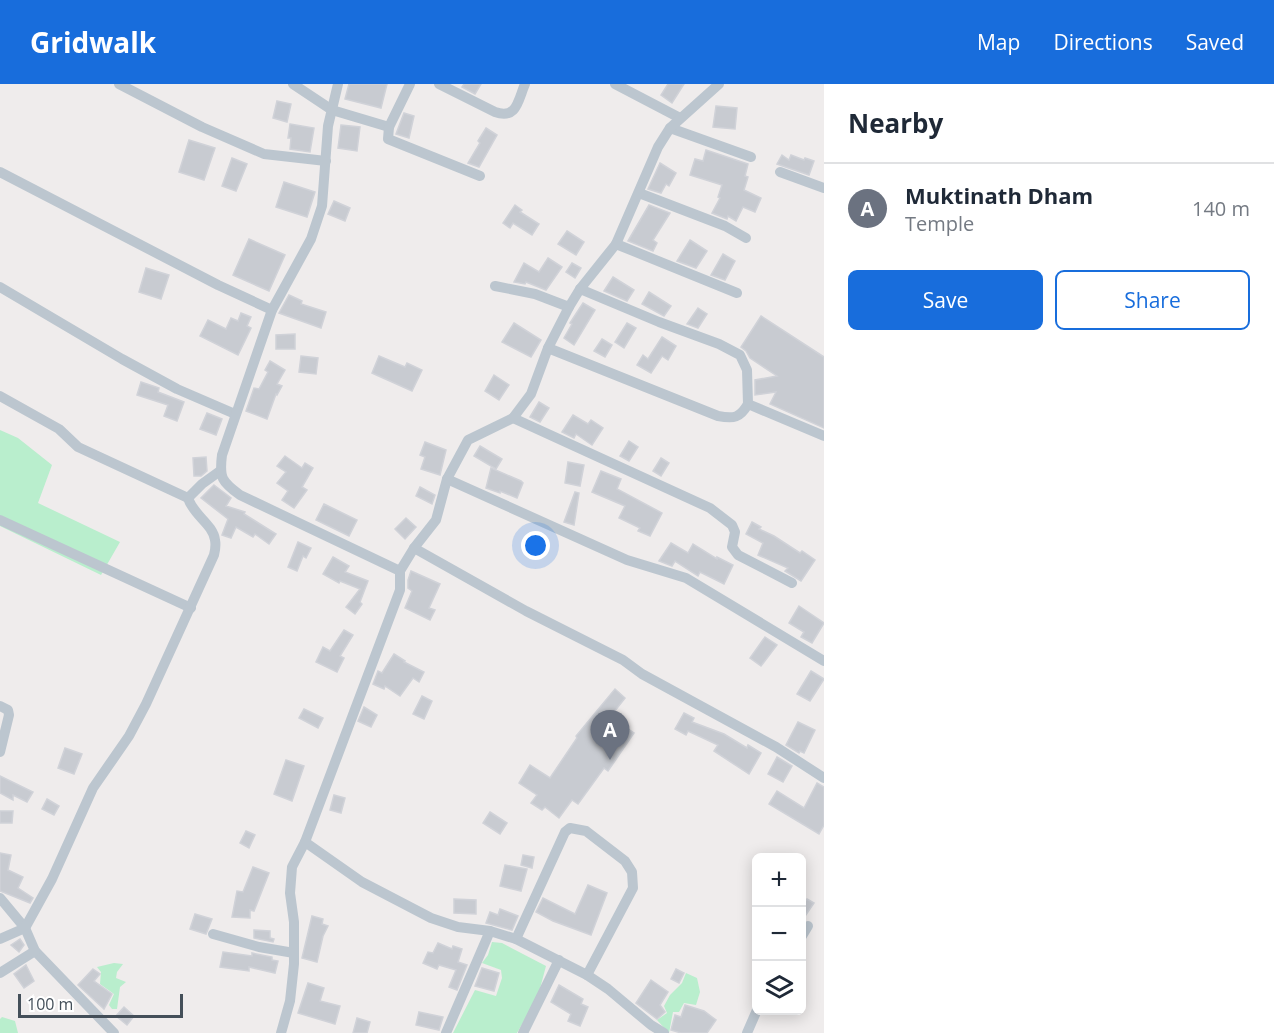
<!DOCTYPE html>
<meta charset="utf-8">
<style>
body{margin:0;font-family:"Open Sans",sans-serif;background:#f6f6f7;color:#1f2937}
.controls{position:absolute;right:18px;bottom:18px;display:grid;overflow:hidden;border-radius:9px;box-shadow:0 3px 15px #0003}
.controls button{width:54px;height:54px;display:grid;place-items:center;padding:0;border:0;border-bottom:2px solid #e0e1e3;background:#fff;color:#1f2937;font:30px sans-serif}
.scale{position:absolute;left:18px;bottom:15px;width:165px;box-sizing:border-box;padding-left:6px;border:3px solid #444f59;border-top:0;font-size:16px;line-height:21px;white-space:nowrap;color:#444f59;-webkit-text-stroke:4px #fff;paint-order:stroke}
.you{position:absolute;left:536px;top:462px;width:21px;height:21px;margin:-15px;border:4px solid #fff;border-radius:50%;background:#1a73e8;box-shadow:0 0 0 9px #1a73e833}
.badge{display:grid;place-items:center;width:39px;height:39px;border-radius:50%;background:#186ddc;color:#fff;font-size:20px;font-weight:700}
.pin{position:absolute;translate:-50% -50px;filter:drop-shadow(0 2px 3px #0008)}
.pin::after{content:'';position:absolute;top:32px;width:21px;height:18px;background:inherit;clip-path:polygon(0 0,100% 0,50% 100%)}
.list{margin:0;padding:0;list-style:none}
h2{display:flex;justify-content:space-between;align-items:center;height:78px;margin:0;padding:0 24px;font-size:26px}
h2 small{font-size:20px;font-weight:400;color:#747a83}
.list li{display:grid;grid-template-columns:39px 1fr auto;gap:18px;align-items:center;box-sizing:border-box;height:90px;padding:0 24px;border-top:2px solid #e0e1e3}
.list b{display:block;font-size:22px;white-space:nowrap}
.list p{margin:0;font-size:20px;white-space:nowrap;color:#747a83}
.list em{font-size:20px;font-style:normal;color:#747a83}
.actions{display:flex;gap:12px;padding:18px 24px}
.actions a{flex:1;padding:14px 0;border:2px solid #186ddc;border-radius:9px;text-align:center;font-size:21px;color:#186ddc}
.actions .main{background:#186ddc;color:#fff}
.icon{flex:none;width:33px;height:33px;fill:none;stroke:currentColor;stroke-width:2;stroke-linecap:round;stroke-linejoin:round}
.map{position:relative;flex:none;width:824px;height:949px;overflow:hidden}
header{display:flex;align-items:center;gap:36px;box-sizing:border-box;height:84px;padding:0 30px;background:#186ddc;color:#fff}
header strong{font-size:28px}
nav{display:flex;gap:33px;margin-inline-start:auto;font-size:21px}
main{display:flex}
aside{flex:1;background:#fff}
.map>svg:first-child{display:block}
</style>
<header>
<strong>Gridwalk</strong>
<nav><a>Map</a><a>Directions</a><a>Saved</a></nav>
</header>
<main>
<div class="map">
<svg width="824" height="949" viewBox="0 0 824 949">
<rect width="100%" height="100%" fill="#efecec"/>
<g fill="#b9eecd">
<path d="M0 346 18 354 52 381 38 419 120 458 101 491 0 442Z"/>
<path d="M492 858 502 859 546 882 538 912 517 949H453L475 906 496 912 502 894 501 886 482 879 488 871Z"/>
<path d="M114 879 123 880 117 888 116 894 126 898 120 903 117 925H112L109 921 114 910 100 900 101 888 97 883Z"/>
<path d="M686 889 697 894 700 908 696 921 684 919 679 928H673L669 949 657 936 667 929 664 922 670 911 682 899Z"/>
<path d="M2 933 15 937 18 949H0V935Z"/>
</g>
<g fill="#c8cbd1" stroke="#d0d2d8" stroke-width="1.5">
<path d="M349 0H387L381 24 345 15Z"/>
<path d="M464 0H481L475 10 462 3Z"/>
<path d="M668 0H684L672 19 661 11Z"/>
<path d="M277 17 291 20 287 38 273 34Z"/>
<path d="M716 22 737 24 735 45 713 43Z"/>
<path d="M404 29 414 32 409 54 396 50Z"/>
<path d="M290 40 314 44 310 68 290 65 291 54H288Z"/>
<path d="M341 41 360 43 357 67 338 64Z"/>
<path d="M486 44 497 51 479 83 468 79 480 59 478 57Z"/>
<path d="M189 56 215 64 204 96 179 88Z"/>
<path d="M706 66 748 80 745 92 748 93 744 106 761 114 755 128 743 123 736 137 728 132 727 135 712 129 720 114 718 113 722 101 690 91 695 75 703 77Z"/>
<path d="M782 71 789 76 791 71 804 76 805 74 814 77 809 91 777 80Z"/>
<path d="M232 74 247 80 236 107 222 102Z"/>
<path d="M660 79 676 89 669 102 666 100 661 109 648 105Z"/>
<path d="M284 98 315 108 307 133 276 123Z"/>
<path d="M334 117 350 124 345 137 328 130Z"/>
<path d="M515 121 522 126 520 128 539 140 532 151 513 139 510 144 503 139Z"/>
<path d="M649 121 670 129 653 156 657 159 653 167 628 157Z"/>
<path d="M567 147 584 158 576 171 558 160Z"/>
<path d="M249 155 285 171 269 207 233 191Z"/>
<path d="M690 156 707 167 696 184 677 177Z"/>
<path d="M723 170 735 177 725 196 711 191Z"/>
<path d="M548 174 562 183 546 206 526 198 525 200 514 198 524 179 539 188Z"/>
<path d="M572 179 581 184 575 194 566 188Z"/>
<path d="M146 184 169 191 161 215 139 208Z"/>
<path d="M613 193 634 206 627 217 604 207Z"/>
<path d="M649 208 671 222 664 232 642 220Z"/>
<path d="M289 211 302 217 301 220 326 228 321 244 279 229Z"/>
<path d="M583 219 595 226 574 261 564 254 572 240 570 239Z"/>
<path d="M698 224 707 230 698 244 687 240Z"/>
<path d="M241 229 251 233 247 242 251 244 238 271 200 252 208 236 226 245 231 234 238 237Z"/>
<path d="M761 232 824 273V344L770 320 776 308 755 311V296L777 292 750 274 746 267 741 263Z"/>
<path d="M514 239 541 256 531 273 502 258Z"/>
<path d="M627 239 636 244 624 264 615 258Z"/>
<path d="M295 250V265H276V251Z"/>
<path d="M662 253 676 262 668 276 662 272 651 289 637 281 643 271 648 275Z"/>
<path d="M602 255 612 261 605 273 594 267Z"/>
<path d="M301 272 318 274 316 290 299 288Z"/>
<path d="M379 272 405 283 407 279 422 286 412 307 372 289Z"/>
<path d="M270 277 285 286 277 300 282 302 277 311 276 310 267 335 246 327 254 304 259 305 268 288 265 286Z"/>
<path d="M494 291 509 301 499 316 485 307Z"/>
<path d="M141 298 159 304 158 308 184 318 177 337 164 332 168 321 137 311Z"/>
<path d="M539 318 549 324 540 338 530 333Z"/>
<path d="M207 329 222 335 216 351 200 345Z"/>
<path d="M573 331 588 340 591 336 603 344 592 361 576 350 574 354 562 348Z"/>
<path d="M629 357 638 363 629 377 620 372Z"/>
<path d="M425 358 446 366 440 391 421 385 425 373 420 371Z"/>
<path d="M480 362 502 375 496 385 474 372Z"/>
<path d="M285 372 302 384 305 379 313 384 302 403 307 406 294 424 282 416 288 407 277 399 286 388 277 382Z"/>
<path d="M206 373 207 387 201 392H194L193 374Z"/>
<path d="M661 374 669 379 661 392 653 387Z"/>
<path d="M568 378 584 381 580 402 565 399Z"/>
<path d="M491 384 521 397 523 399 517 414 500 407V409L486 404Z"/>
<path d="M601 387 621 395 617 405 662 429 650 452 638 447 640 444 619 434 625 422 592 408Z"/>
<path d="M214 401 231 414 226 422 245 428 244 430 276 450 269 460 255 450 253 453 236 443 231 454 222 451 228 435 201 414Z"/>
<path d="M420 403 435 411 432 420 416 412Z"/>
<path d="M575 408 579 409 574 441 564 438Z"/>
<path d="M324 420 357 436 349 452 316 436Z"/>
<path d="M406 434 416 443 405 455 395 445Z"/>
<path d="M752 438 761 443 759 445 774 452 800 469 802 467 815 476 801 497 785 487 788 484 758 471 763 459 746 450Z"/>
<path d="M298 458 311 464 306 474 303 472 297 487 288 483Z"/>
<path d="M671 459 688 469 693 460 717 475V473L733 481 724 500 700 488 698 492 675 477 672 482 659 477Z"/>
<path d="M333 473 349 482 345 488 368 497 360 518 362 520 355 530 346 523 360 505 340 497 339 499 323 490Z"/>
<path d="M411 487 440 500 429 524 435 526 430 536 405 524 412 507 408 504V496Z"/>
<path d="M799 522 824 539 812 559 801 553 804 548 789 539Z"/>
<path d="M344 546 353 551 340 572 344 574 337 588 316 578 323 563 330 567Z"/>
<path d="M765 553 777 561 761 582 750 574Z"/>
<path d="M394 570 405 577 404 578 424 588 419 598 413 594 400 612 385 602 384 605 373 600 378 587 382 589Z"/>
<path d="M811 587 824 595 810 617 797 610Z"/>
<path d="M615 605 625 614 610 633 634 649 608 687 604 684 578 720 572 716 559 734 545 723 542 726 531 719 537 711 519 699 530 681 550 694 577 654 576 652Z"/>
<path d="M422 612 432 617 424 635 413 630Z"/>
<path d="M364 623 377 631 371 643 358 637Z"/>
<path d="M304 625 323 634 318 644 299 634Z"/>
<path d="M684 629 694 634 692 638 724 650 747 664 748 661 761 669 749 690 714 667 718 661 688 647 686 651 675 645Z"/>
<path d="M798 638 815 646 804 669 800 667 799 669 786 661Z"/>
<path d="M65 664 82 670 74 690 58 684Z"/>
<path d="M777 673 792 682 783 698 768 690Z"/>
<path d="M286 676 304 682 292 717 274 710Z"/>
<path d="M0 692 33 708 27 718 13 711V716L0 709Z"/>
<path d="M817 699 824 703V741L819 750 769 720 777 707 804 724Z"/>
<path d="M334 711 345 714 341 729 330 726Z"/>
<path d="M47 715 59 722 54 731 42 725Z"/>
<path d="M0 727H13L12 739H0Z"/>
<path d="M490 728 507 739 500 750 483 739Z"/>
<path d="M246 747 255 751 249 764 240 759Z"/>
<path d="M0 769 11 771 8 786 23 793 18 804 33 814 30 819 0 807Z"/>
<path d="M523 771 534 773 532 784 521 781Z"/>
<path d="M505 781 527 785 521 807 500 802Z"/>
<path d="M253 783 269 789 254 827 250 826V834L232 833 237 807 243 808Z"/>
<path d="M588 801 607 809 591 851 553 837 536 828 543 814 575 830Z"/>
<path d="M454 815 476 816V830L454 829Z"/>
<path d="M807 815 814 819 801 838V823Z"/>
<path d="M500 825 518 832 512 846 486 839 490 828 498 831Z"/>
<path d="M195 830 212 835 206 850 190 845Z"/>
<path d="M312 832 323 835 322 840 328 842 323 852 317 878 302 874Z"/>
<path d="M254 846 270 847V854L274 855 273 858 254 854Z"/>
<path d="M20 855 24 861 19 868 11 861Z"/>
<path d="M438 859 452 865 453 862 462 865 458 878 467 881 457 906 449 903 456 886 439 881 437 885 423 879 428 868 433 869Z"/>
<path d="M223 868 252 872V869L272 873V876L278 877 275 889 249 883V887L220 883Z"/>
<path d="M26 881 34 897 24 904 14 890Z"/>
<path d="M482 884 499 889 494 907 475 902Z"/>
<path d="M93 885 100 890 94 897 112 910 104 925 78 901Z"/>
<path d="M676 885 684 889 679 899 671 895Z"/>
<path d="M651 896 668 908 660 921 665 928 657 935 636 919Z"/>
<path d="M308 899 324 904 320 917 340 922 335 940 298 929Z"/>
<path d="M559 901 583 915 581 920 588 923 580 942 568 937 571 930 551 918Z"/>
<path d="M685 921 704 927 716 936 707 949H681L671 946 675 931 681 933Z"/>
<path d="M124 923 134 932 127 941 116 932Z"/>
<path d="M419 928 443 933 439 946 416 941Z"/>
<path d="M357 934 370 938 367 949H353Z"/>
</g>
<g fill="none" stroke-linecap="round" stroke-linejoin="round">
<g stroke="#bcc6cf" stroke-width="10">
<path d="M119 0 202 43 264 70 326 77"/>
<path d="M293 0 332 26 389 43 410 0"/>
<path d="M439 0 495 28C517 36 518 16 525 0"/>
<path d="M615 0 680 34"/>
<path d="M389 43 388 55 480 92"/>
<path d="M670 44 751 73"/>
<path d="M0 88 218 201 272 226"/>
<path d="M780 88 824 104"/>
<path d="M639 109 725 142 746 154"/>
<path d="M616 160 737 209"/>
<path d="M495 202 535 210 569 223"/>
<path d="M0 203 122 275 177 305 235 330"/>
<path d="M580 205 659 238 719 260 740 271 747 286 748 320 824 352"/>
<path d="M548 264 718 332C734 335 740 334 748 320"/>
<path d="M0 312 59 345 78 363 188 414"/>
<path d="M513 334 710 424 732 441 735 448 732 463 738 471 792 499"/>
<path d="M447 395 627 476 686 494 824 577"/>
<path d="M0 436 191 524"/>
<path d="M414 464 526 527 623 576 642 590 776 663 824 694"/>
<path d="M400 487 414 464 436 436 447 395 468 356 513 334 531 310 548 264 569 223 580 205 616 160 658 63 670 44 719 0"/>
<path d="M0 622 8 626 9 631 0 668"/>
<path d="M305 758 362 798 431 834 458 843 490 847 516 855 587 891 608 905 651 941 664 949"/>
<path d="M0 814 25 844 35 867 114 949"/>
<path d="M213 850 259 863 294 869"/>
<path d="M802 852 808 842"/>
<path d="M0 855 25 844 52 795 93 704 129 652 146 620 214 471C215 467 216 461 215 456 213 440 193 431 188 414L202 400 220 387"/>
<path d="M516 855 565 748 570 744 586 747 625 777 632 788 633 804 587 891"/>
<path d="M0 889 35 867"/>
<path d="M281 949 290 917 294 880V838L290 809 292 783 305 758 400 506V487L240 411C222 398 219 394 222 371L272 226 311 155 322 122 328 42 338 0"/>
<path d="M446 949 490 847"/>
<path d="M523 949 559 876"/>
<path d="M747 949 757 926"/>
</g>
</g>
</svg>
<div class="controls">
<button>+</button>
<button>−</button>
<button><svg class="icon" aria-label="layers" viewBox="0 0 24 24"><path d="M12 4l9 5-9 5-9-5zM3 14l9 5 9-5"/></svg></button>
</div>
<div class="scale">100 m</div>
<div class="you"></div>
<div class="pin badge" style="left:610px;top:676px;background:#6b7280">A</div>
</div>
<aside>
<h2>Nearby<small></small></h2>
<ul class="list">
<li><span class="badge" style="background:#6b7280">A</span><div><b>Muktinath Dham</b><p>Temple</p></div><em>140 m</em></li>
</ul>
<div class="actions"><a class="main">Save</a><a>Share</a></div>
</aside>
</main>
